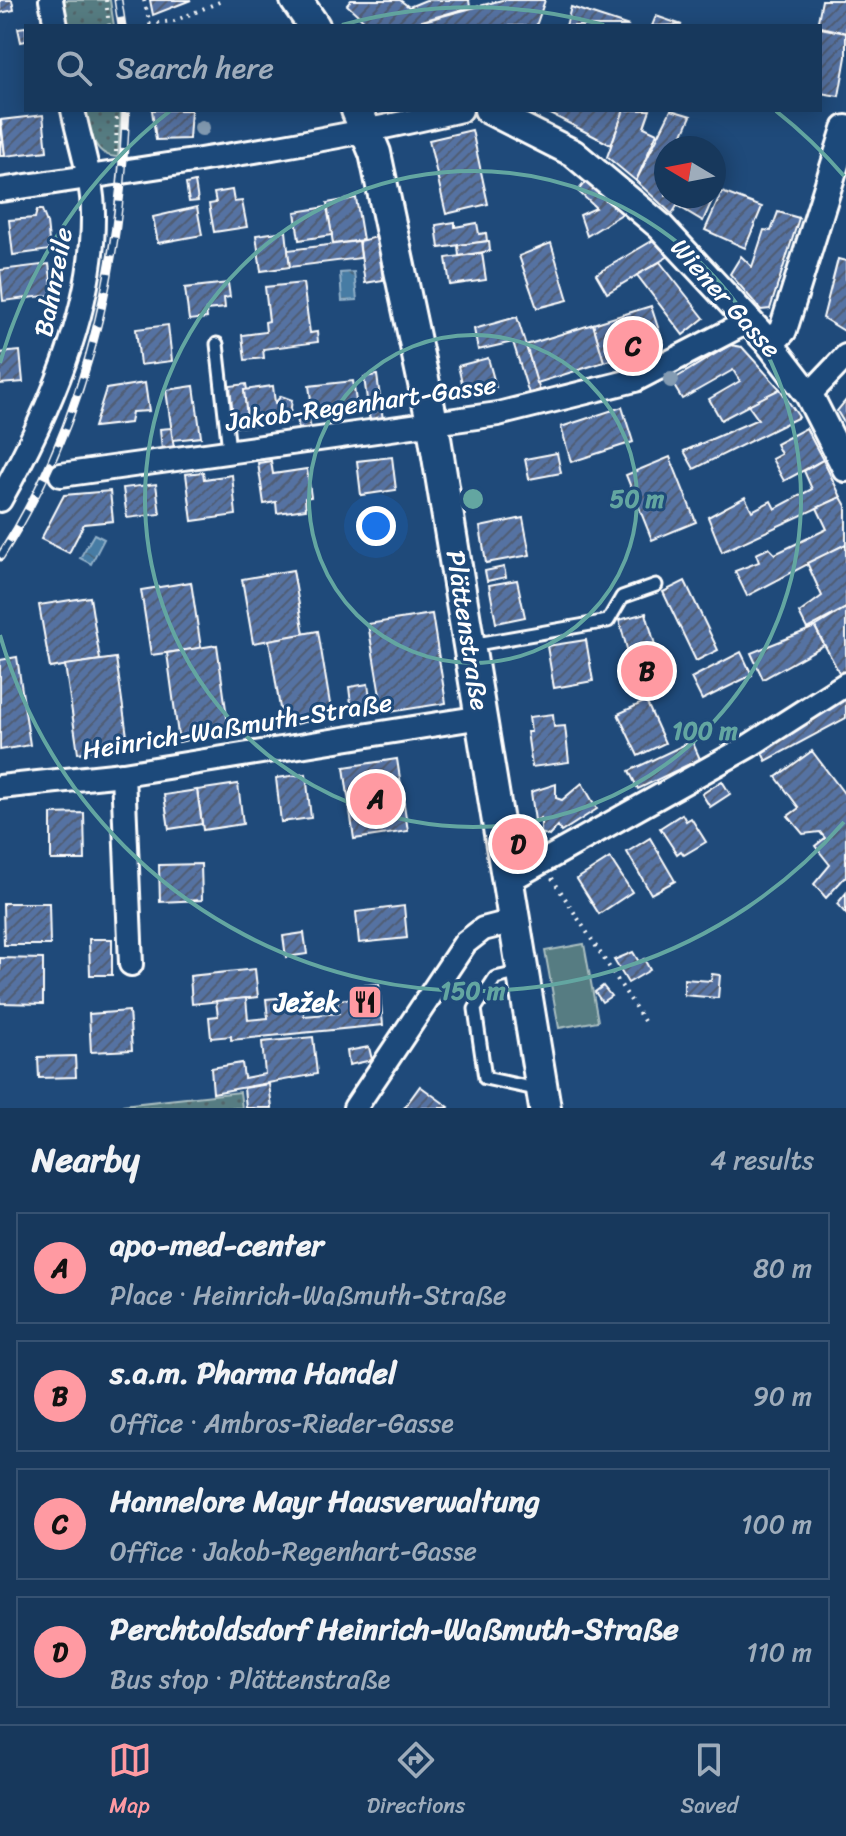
<!DOCTYPE html>
<meta charset="utf-8">
<style>
body{margin:0;font-family:Sriracha,sans-serif;background:#203f62;color:#f1f3f6}
.compass{position:absolute;left:654px;top:136px;width:72px;height:72px;border-radius:50%;background:#17385c;box-shadow:0 4px 20px #0003;rotate:280deg}
.you{position:absolute;left:376px;top:526px;width:28px;height:28px;margin:-20px;border:6px solid #fff;border-radius:50%;background:#1a73e8;box-shadow:0 0 0 12px #1a73e833}
.badge{display:grid;place-items:center;width:52px;height:52px;border-radius:50%;background:#ff9aa2;color:#111;font-size:26px;font-weight:700}
.pin{position:absolute;translate:-50% -50%;border:4px solid #fff;box-shadow:0 2px 8px #0006}
.list{margin:0;padding:0;list-style:none}
h2{display:flex;justify-content:space-between;align-items:center;height:104px;margin:0;padding:0 32px;font-size:34px}
h2 small{font-size:26px;font-weight:400;color:#9eacbb}
.list li{display:grid;grid-template-columns:52px 1fr auto;gap:24px;align-items:center;box-sizing:border-box;height:112px;margin:0 16px 16px;padding:0 16px;border:2px solid #365272;border-radius:0px}
.list b{display:block;font-size:30px;white-space:nowrap}
.list p{margin:0;font-size:26px;white-space:nowrap;color:#9eacbb}
.list em{font-size:26px;font-style:normal;color:#9eacbb}
.icon{flex:none;width:44px;height:44px;fill:none;stroke:currentColor;stroke-width:2;stroke-linecap:round;stroke-linejoin:round}
.map{position:relative;flex:none;width:846px;height:1108px;overflow:hidden}
.search{position:absolute;background:#17385c;box-shadow:0 4px 20px #0003;left:24px;right:24px;top:24px;height:88px;display:flex;align-items:center;gap:20px;box-sizing:border-box;padding:0 28px;border-radius:0px;color:#9eacbb;font-size:30px}
.sheet{height:616px;background:#17385c}
nav{display:flex;justify-content:space-around;align-items:center;box-sizing:border-box;height:112px;border-top:2px solid #365272;background:#17385c;font-size:22px;color:#9eacbb}
nav a{display:grid;justify-items:center;gap:4px}
nav .on{color:#ff9aa2}
.map>svg:first-child{display:block}
</style>
<div class="map">
<svg width="846" height="1108" viewBox="0 0 846 1108">
<defs>
<pattern id="grass-dots" width="8" height="8" patternUnits="userSpaceOnUse" patternTransform="scale(2)"><rect width="8" height="8" fill="#567c82"/><path d="M2 2h.1M6 6h.1" fill="none" stroke="#516467" stroke-width="1.8" stroke-linecap="round"/></pattern>
<pattern id="water-ripples" width="26" height="14" patternUnits="userSpaceOnUse" patternTransform="scale(2)"><rect width="26" height="14" fill="#477ca4"/><path d="M2 4q2-2 4 0t4 0M15 11q2-2 4 0t4 0" fill="none" stroke="#4a6478"/></pattern>
<pattern id="building-hatch" width="6" height="6" patternUnits="userSpaceOnUse" patternTransform="scale(2)"><rect width="6" height="6" fill="#5472a2"/><path d="M-1 1l2-2M0 6l6-6M5 7l2-2" fill="none" stroke="#505d73"/></pattern>
</defs>
<rect width="100%" height="100%" fill="#1f4a7a"/>
<filter id="ink" filterUnits="userSpaceOnUse"><feTurbulence type="fractalNoise" baseFrequency=".0125" numOctaves="2"/><feDisplacementMap in="SourceGraphic" scale="16" xChannelSelector="R" yChannelSelector="G"/><feConvolveMatrix kernelMatrix="1 2 1 2 8 2 1 2 1" color-interpolation-filters="sRGB"/></filter>
<g filter="url(#ink)">
<g fill="url(#grass-dots)" stroke="#aabec0" stroke-width="2">
<path d="M64 0H110L114 26H68Z"/>
<path d="M85 110H121L118 157C93 157 90 130 85 110Z"/>
<path d="M240 1092 242 1108H123V1105Z"/>
</g>
<path fill="#567c82" stroke="#aabec0" stroke-width="2" d="M584 944 598 1021 559 1028 545 951Z"/>
<g fill="url(#water-ripples)" stroke="#91b0c8" stroke-width="2">
<path d="M354 272 357 300 342 301 340 273Z"/>
<path d="M94 534 104 539 91 564 80 558Z"/>
</g>
<g fill="url(#building-hatch)" stroke="#fff" stroke-width="2">
<path d="M0 0H12L14 10 0 13Z"/>
<path d="M150 0H191L153 15Z"/>
<path d="M351 0H400L409 7 426 0H469L470 7 405 26H370L347 5Z"/>
<path d="M502 0H545L536 26H405Z"/>
<path d="M822 0H846V33L817 26Z"/>
<path d="M571 7 629 26H566Z"/>
<path d="M656 16 682 25 652 26Z"/>
<path d="M26 27V41L21 42 18 28Z"/>
<path d="M820 28 846 33V57L839 96 820 93Z"/>
<path d="M152 110H191L189 139 156 140Z"/>
<path d="M543 110H624L611 145Z"/>
<path d="M624 110H650L644 127 657 133 636 181 607 157Z"/>
<path d="M671 110 691 116 677 148H666V196H683L672 214 636 181Z"/>
<path d="M43 115 47 151 5 156 1 120Z"/>
<path d="M0 120 5 156H0Z"/>
<path d="M472 130 488 204 446 214 429 140Z"/>
<path d="M590 176 630 209 587 236 580 215 596 208 578 191Z"/>
<path d="M714 177 721 180 714 196Z"/>
<path d="M195 182 198 201 189 202 186 184Z"/>
<path d="M232 190 234 202 242 201 247 227 214 232 209 204 216 203 214 193Z"/>
<path d="M722 192 762 207 745 248 705 230Z"/>
<path d="M683 196H714L703 221 678 206Z"/>
<path d="M356 198 363 240 333 244 327 203Z"/>
<path d="M197 207 202 235 158 243 153 217Z"/>
<path d="M327 207 332 235 299 240 295 212Z"/>
<path d="M37 210H42L47 223 50 250 13 255 9 220 35 218Z"/>
<path d="M778 212 799 218 770 309 761 310 730 274 741 256 752 267 764 230 771 231Z"/>
<path d="M455 222V227L477 223 479 234 486 233 487 241 439 248 436 225Z"/>
<path d="M286 231 290 267 261 271 256 235Z"/>
<path d="M377 237 383 280 365 283 359 241Z"/>
<path d="M657 238 669 256 607 293 596 274Z"/>
<path d="M359 241 361 258 290 267 288 250Z"/>
<path d="M489 241 490 251 459 256 458 245Z"/>
<path d="M551 243 568 300 537 308 519 256Z"/>
<path d="M482 253 486 280 450 285 446 258Z"/>
<path d="M838 259 846 261V332L823 318Z"/>
<path d="M660 262 704 318 683 335 637 275Z"/>
<path d="M49 264 53 295 3 301 0 270Z"/>
<path d="M228 283 230 297 224 298 225 308 206 310 207 318 189 320 185 288Z"/>
<path d="M303 283 310 333 317 332 318 342 263 349 264 358 245 360 242 335 266 332 265 322 269 321 265 287Z"/>
<path d="M651 306 663 343 604 362 593 324Z"/>
<path d="M517 317 540 391 529 394 513 342 478 350 474 329Z"/>
<path d="M593 324 604 362 537 383 526 345Z"/>
<path d="M168 325 172 361 140 365 136 329Z"/>
<path d="M730 345 742 347 780 389 721 420 709 399 740 381 733 370 682 399 671 381Z"/>
<path d="M20 351 23 382 0 384V353Z"/>
<path d="M488 358 496 387 465 395 458 366Z"/>
<path d="M377 375 383 420 370 422 364 377Z"/>
<path d="M353 381 357 408 313 414 309 386Z"/>
<path d="M145 383 149 411 132 412 130 423 94 427 106 389Z"/>
<path d="M246 384 247 390H244L248 426 234 427 230 386Z"/>
<path d="M194 386 201 437 173 440 166 390Z"/>
<path d="M273 386 275 403 281 396 292 400 289 421 248 426 244 390Z"/>
<path d="M780 389 799 417 694 469 684 451 758 419 748 405Z"/>
<path d="M846 400V426L837 411Z"/>
<path d="M622 407 633 442 571 462 561 427Z"/>
<path d="M308 413 311 430 299 432 297 415Z"/>
<path d="M171 428 174 448 162 450 160 429Z"/>
<path d="M806 428 823 460 784 481 772 459 781 454 776 444Z"/>
<path d="M557 453 561 473 529 479 525 459Z"/>
<path d="M392 457 396 490 361 495 357 461Z"/>
<path d="M670 457 696 522 652 540 626 475Z"/>
<path d="M823 460 841 497 722 552 708 517 745 497 752 511 771 501 775 509 812 489 804 471Z"/>
<path d="M271 461 273 474 307 469 311 497 305 498 306 509 277 513 276 502 264 504 258 463Z"/>
<path d="M203 472 204 479 232 475 236 515 192 521 186 474Z"/>
<path d="M156 484 160 514 127 518 123 488Z"/>
<path d="M110 491 113 521 84 524 69 553 41 539 64 495Z"/>
<path d="M841 497 846 506V544L747 596 735 571 759 562 756 554 769 548 775 554 827 529 817 508Z"/>
<path d="M523 518 530 555 486 563 480 527Z"/>
<path d="M846 544V608L807 629 799 613 822 596 807 563Z"/>
<path d="M504 567 506 577 487 581 485 571Z"/>
<path d="M293 570 304 634 253 643 242 579Z"/>
<path d="M517 580 525 617 496 623 489 585Z"/>
<path d="M685 581 718 650 696 661 663 592Z"/>
<path d="M191 582 201 648 151 655 141 590Z"/>
<path d="M90 597 100 660 50 668 39 605Z"/>
<path d="M846 608V675L842 678 815 627Z"/>
<path d="M646 613 663 673 636 681 619 620Z"/>
<path d="M432 614 446 703 383 713 368 624Z"/>
<path d="M815 627 824 645 763 679 751 653Z"/>
<path d="M318 631 332 716 283 727 269 640Z"/>
<path d="M586 640 593 681 554 688 547 646Z"/>
<path d="M217 645 229 731 179 742 167 653Z"/>
<path d="M741 652 752 675 702 700 691 678Z"/>
<path d="M17 657 30 745 0 750V660Z"/>
<path d="M116 658 128 743 78 753 65 665Z"/>
<path d="M368 684 372 710 352 712 349 687Z"/>
<path d="M846 694V718L766 761 757 743Z"/>
<path d="M646 701 665 743 638 756 618 714Z"/>
<path d="M553 714 554 727 565 726 569 762 532 767 527 732H531L529 717Z"/>
<path d="M692 741 700 759 638 789 629 771Z"/>
<path d="M812 751 846 796V876L826 898 814 884 830 865 815 846 825 838 820 832 803 834 788 816 799 808 776 777Z"/>
<path d="M397 759 408 831 354 839 344 767Z"/>
<path d="M306 774 311 818 281 822 276 778Z"/>
<path d="M722 781 730 794 710 807 702 794Z"/>
<path d="M582 783 597 809 561 832 558 826 549 836 541 833V818L535 821 531 792 556 784V798L562 800Z"/>
<path d="M238 784 243 824 203 830 197 790Z"/>
<path d="M197 790 202 824 169 829 164 795Z"/>
<path d="M84 813 85 860H51V814Z"/>
<path d="M682 814 686 821 691 818 706 842 684 855 681 851 677 854 660 828Z"/>
<path d="M650 838 675 881 651 894 627 852Z"/>
<path d="M610 858 632 892 599 914 577 879Z"/>
<path d="M201 864 202 900 160 902 159 865Z"/>
<path d="M846 893V914L837 904Z"/>
<path d="M3 903H49L50 945H4Z"/>
<path d="M404 906 407 938 359 943 356 912Z"/>
<path d="M304 933 307 954 286 957 283 936Z"/>
<path d="M89 939H112V975H90Z"/>
<path d="M633 952 639 962 644 959 650 970 628 983 614 960Z"/>
<path d="M0 958 43 959V1004L0 1003Z"/>
<path d="M255 969 258 997 192 1004 190 976Z"/>
<path d="M712 974 720 975 718 998 684 995V979L711 981Z"/>
<path d="M379 984 383 1025 231 1040V1036L211 1038 209 1017 218 1016 216 1001 246 998 248 1020 268 1018 266 999 302 996 304 1016 339 1013 337 1000 358 998 357 986Z"/>
<path d="M603 986 611 996 602 1002 595 992Z"/>
<path d="M129 1011 132 1050 91 1052 89 1014Z"/>
<path d="M313 1037 317 1074 213 1093 211 1068 242 1063 244 1078 265 1074 262 1042Z"/>
<path d="M369 1047 372 1060 349 1065 347 1051Z"/>
<path d="M75 1056 76 1077 39 1078 38 1057Z"/>
<path d="M269 1084 272 1108H246L244 1088Z"/>
<path d="M420 1086 449 1107 448 1108H404Z"/>
</g>
<g fill="none" stroke-linecap="round" stroke-linejoin="round">
<g stroke="#fff" stroke-width="17">
<g id="service">
<path d="M217 344 229 450"/>
<path d="M471 645 608 621 622 597 656 585"/>
<path d="M522 972 495 978 475 1009 485 1078 540 1090"/>
</g>
</g>
<g stroke="#fff" stroke-width="28">
<g id="minor">
<path d="M51 0 56 26"/>
<path d="M0 190C155 167 309 146 461 110"/>
<path d="M809 395 846 356"/>
<path d="M61 475 498 414 635 380 749 321"/>
<path d="M0 500C46 418 93 314 93 218 94 183 80 144 73 110"/>
<path d="M123 774 131 964"/>
<path d="M0 787 123 774 482 717"/>
<path d="M508 881 749 746 846 684"/>
<path d="M355 1108 465 943 483 929 514 921"/>
</g>
</g>
<g stroke="#fff" stroke-width="32">
<g id="tertiary">
<path d="M488 110 573 153 660 226 770 344 809 395 846 468"/>
<path d="M770 344 783 330 846 129"/>
</g>
</g>
<g stroke="#fff" stroke-width="36">
<g id="secondary">
<path d="M296 0 314 26"/>
<path d="M357 110 375 153 433 426 545 1108"/>
</g>
</g>
<g stroke="#fff" stroke-width="4" stroke-dasharray="2 6" stroke-linecap="butt">
<path d="M106 0 109 26"/>
<path d="M144 0 150 24 174 21 224 0"/>
<path d="M116 152 117 110"/>
<path d="M552 878 644 1021"/>
</g>
<use href="#service" stroke="#1f4a7a" stroke-width="11"/>
<use href="#minor" stroke="#1f4a7a" stroke-width="22"/>
<use href="#tertiary" stroke="#1f4a7a" stroke-width="26"/>
<use href="#secondary" stroke="#1f4a7a" stroke-width="30"/>
<g stroke="#fff" stroke-width="9">
<g id="rail">
<path d="M118 0 122 26"/>
<path d="M0 557C86 424 120 266 126 110"/>
</g>
</g>
<use href="#rail" stroke="#1f4a7a" stroke-width="6" stroke-dasharray="18" stroke-linecap="butt"/>
</g>
<g fill="#839bb2">
<circle cx="202" cy="128" r="8"/>
<circle cx="671" cy="380" r="8"/>
</g>
</g>
<g fill="none" stroke="#63a6a1" stroke-width="4">
<circle cx="473" cy="499" r="164"/>
<circle cx="473" cy="499" r="328"/>
<path d="M844 822A492 492 0 0 1 0 635M0 363A492 492 0 0 1 170 111M342 25A492 492 0 0 1 604 25M776 111A492 492 0 0 1 844 176"/>
</g>
<defs>
<g id="restaurant-square" transform="scale(1.8)"><rect x="-9" y="-9" width="18" height="18" rx="4" fill="#ff9aa2" stroke="#1f4a7a"/><path d="M-5-6h1v4h1v-4h1v4h1v-4h1v5L-1.5 .5V6h-2V.5L-5-1ZM5-6V6H3V1.5H1.5Q1.5-4 5-6Z" fill="#111"/></g>
</defs>
<g fill-rule="evenodd">
<use href="#restaurant-square" x="365" y="1002"/>
</g>
<g text-anchor="middle" stroke-width="6" stroke-linejoin="round" paint-order="stroke">
<g font-size="26" fill="#fff" stroke="#1f4a7a">
<text transform="translate(53 282) rotate(-79)" y="9">Bahnzeile</text>
<text transform="translate(726 298) rotate(48)" y="9">Wiener Gasse</text>
<text transform="translate(361 403) rotate(-8)" y="9">Jakob-Regenhart-Gasse</text>
<text transform="translate(468 630) rotate(81)" y="9">Plättenstraße</text>
<text transform="translate(237 726) rotate(-9)" y="9">Heinrich-Waßmuth-Straße</text>
</g>
<g font-size="26" font-weight="bold" fill="#fff" stroke="#1f4a7a" text-anchor="end">
<text x="339" y="1011">Ježek</text>
</g>
</g>
<circle cx="473" cy="499" r="12" fill="#63a6a1" stroke="#1f4a7a" stroke-width="4"/>
<g font-size="24" text-anchor="middle" font-weight="bold" fill="#63a6a1" stroke="#1f4a7a" stroke-width="6" stroke-linejoin="round" paint-order="stroke">
<text x="637" y="507">50 m</text>
<text x="705" y="739">100 m</text>
<text x="473" y="999">150 m</text>
</g>
</svg>
<svg class="compass" viewBox="-18 -18 36 36"><path d="M0-13l5 13h-10z" fill="#e53935"/><path d="M0 13l5-13h-10z" fill="#9eacbb"/></svg>
<div class="you"></div>
<div class="pin badge" style="left:376px;top:799px">A</div>
<div class="pin badge" style="left:647px;top:671px">B</div>
<div class="pin badge" style="left:633px;top:346px">C</div>
<div class="pin badge" style="left:518px;top:844px">D</div>
<div class="search"><svg class="icon" aria-label="search" viewBox="0 0 24 24"><circle cx="10" cy="10" r="6"/><path d="M15 15l6 6"/></svg>Search here</div>
</div>
<section class="sheet">
<h2>Nearby<small>4 results</small></h2>
<ul class="list">
<li><span class="badge">A</span><div><b>apo-med-center</b><p>Place · Heinrich-Waßmuth-Straße</p></div><em>80 m</em></li>
<li><span class="badge">B</span><div><b>s.a.m. Pharma Handel</b><p>Office · Ambros-Rieder-Gasse</p></div><em>90 m</em></li>
<li><span class="badge">C</span><div><b>Hannelore Mayr Hausverwaltung</b><p>Office · Jakob-Regenhart-Gasse</p></div><em>100 m</em></li>
<li><span class="badge">D</span><div><b>Perchtoldsdorf Heinrich-Waßmuth-Straße</b><p>Bus stop · Plättenstraße</p></div><em>110 m</em></li>
</ul>
</section>
<nav>
<a class="on"><svg class="icon" aria-label="map" viewBox="0 0 24 24"><path d="M3 6l6-2 6 2 6-2v14l-6 2-6-2-6 2zM9 4v14M15 6v14"/></svg>Map</a>
<a><svg class="icon" aria-label="directions" viewBox="0 0 24 24"><path d="M12 3l9 9-9 9-9-9zM9 14v-3h6M13 9l2 2-2 2"/></svg>Directions</a>
<a><svg class="icon" aria-label="saved" viewBox="0 0 24 24"><path d="M7 4h10v16l-5-4-5 4z"/></svg>Saved</a>
</nav>
